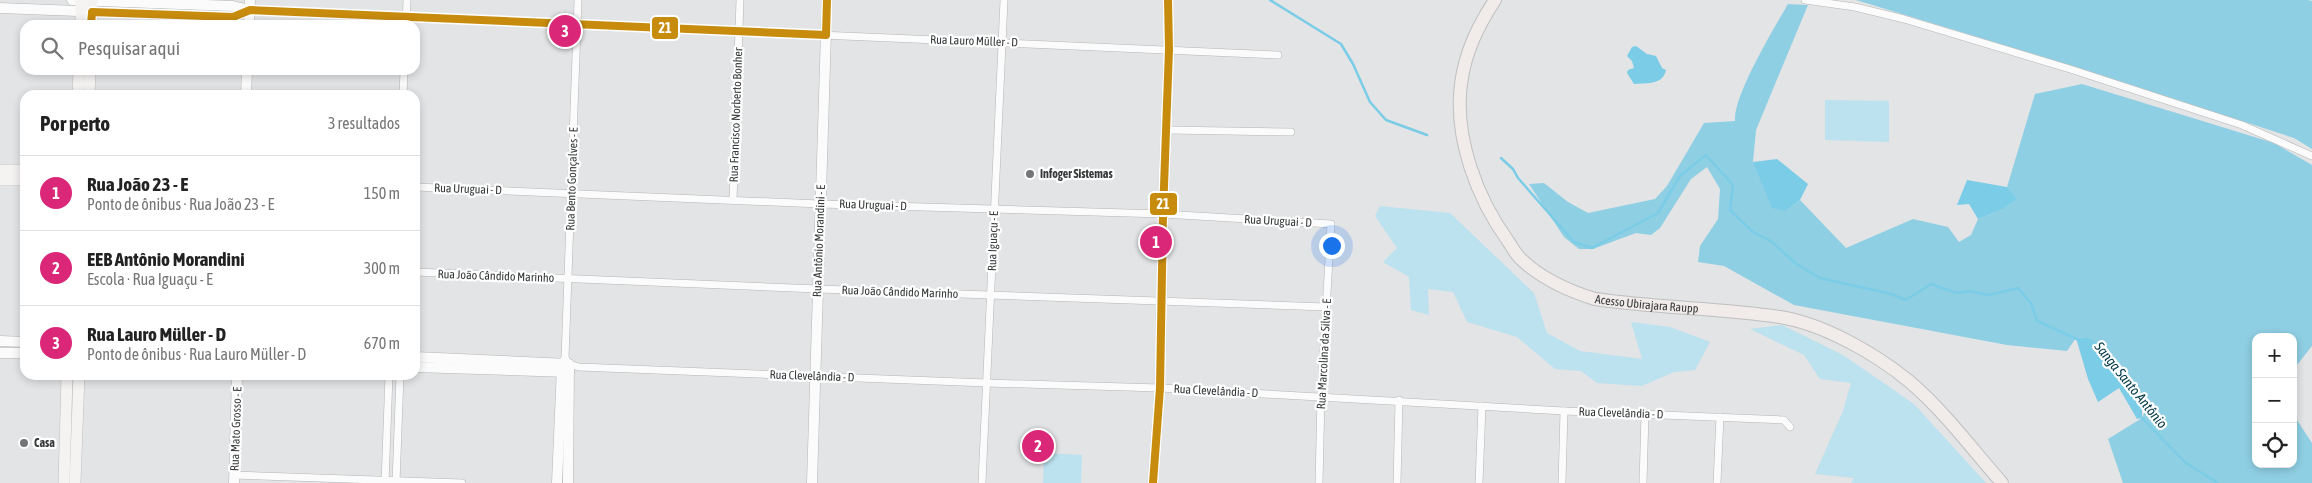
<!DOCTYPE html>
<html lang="pt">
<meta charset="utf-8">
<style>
body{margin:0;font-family:"Asap Condensed",sans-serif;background:#f6f6f6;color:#222}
.controls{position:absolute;right:15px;bottom:15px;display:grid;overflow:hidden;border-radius:10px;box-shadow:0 2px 8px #0003}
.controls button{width:45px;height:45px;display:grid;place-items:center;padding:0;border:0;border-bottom:1px solid #e0e0e0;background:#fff;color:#222;font:25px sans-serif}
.you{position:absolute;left:1331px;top:245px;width:18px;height:18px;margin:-12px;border:4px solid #fff;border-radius:50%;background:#1a73e8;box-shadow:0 0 0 8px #1a73e833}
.badge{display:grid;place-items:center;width:32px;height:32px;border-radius:50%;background:#db2777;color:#fff;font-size:16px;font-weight:700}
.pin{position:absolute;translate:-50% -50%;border:2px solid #fff;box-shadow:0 1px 5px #0006}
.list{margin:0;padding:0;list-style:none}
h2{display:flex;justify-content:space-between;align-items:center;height:65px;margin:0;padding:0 20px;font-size:21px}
h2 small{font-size:16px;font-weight:400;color:#767676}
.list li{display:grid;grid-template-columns:32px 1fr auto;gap:15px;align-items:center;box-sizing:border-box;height:75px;padding:0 20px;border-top:1px solid #e0e0e0}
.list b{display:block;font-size:19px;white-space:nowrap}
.list p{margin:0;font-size:16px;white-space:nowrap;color:#767676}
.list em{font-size:16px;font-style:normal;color:#767676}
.icon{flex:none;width:28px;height:28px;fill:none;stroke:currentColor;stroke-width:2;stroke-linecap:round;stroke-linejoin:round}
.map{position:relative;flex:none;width:2312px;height:483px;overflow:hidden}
.search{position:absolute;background:#fff;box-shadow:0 2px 8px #0003;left:20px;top:20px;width:400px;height:55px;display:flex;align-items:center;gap:12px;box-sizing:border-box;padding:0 18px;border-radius:15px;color:#767676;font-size:19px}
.panel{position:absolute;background:#fff;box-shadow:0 2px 8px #0003;left:20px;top:90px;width:400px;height:290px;border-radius:15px}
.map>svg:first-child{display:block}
</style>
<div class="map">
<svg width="2312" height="483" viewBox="0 0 2312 483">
<rect width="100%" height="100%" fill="#e2e4e6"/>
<g fill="#bce1ef">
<path d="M1825 100 1889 101V142L1825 140Z"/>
<path d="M1380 206 1450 213 1534 293 1547 333 1580 351 1642 359 1631 322 1670 327 1710 342 1695 370 1674 372 1642 386 1597 383 1581 371 1555 369 1517 337 1467 322 1453 292 1428 289 1429 315 1411 310 1409 277 1383 262 1397 248 1375 216Z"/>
<path d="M1782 325 1843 355 1914 404 1986 483H1851L1854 478 1815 474 1843 411 1851 383 1820 379 1804 355 1750 329Z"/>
<path d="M1044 453 1082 455 1081 483H1043Z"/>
</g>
<g fill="#8fcfe4">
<path d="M1856 0H2308L2312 1V149L2294 138 2073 66Z"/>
<path d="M1788 4 1808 5 1756 130 1753 162 1786 211 1800 200 1846 248 1913 219 1948 227 1959 242 1971 235 1978 219 2001 210 2016 199 2007 187 2035 94 2082 84 2274 143 2312 165V346L2293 370V337H2256V464H2293V414L2312 443V483H2123L2108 439 2142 418 2145 411 2140 391 2125 378 2119 364 2087 337 2076 338 2067 351 2007 345 1794 305 1724 266 1698 262 1700 246 1718 219 1720 189 1707 167 1691 179 1660 228 1651 235 1636 233 1593 249H1579L1564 237 1529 184 1544 183 1568 202 1588 213 1655 199 1667 186 1704 123 1735 121C1733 96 1774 28 1788 4Z"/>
</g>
<g fill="#7bcce6">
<path d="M1636 46 1647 54 1656 56 1662 68 1666 70C1663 85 1647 83 1634 84L1627 73 1628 70 1634 68 1632 61 1627 56 1632 47Z"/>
<path d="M1777 159 1808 184 1800 200 1786 211 1772 208 1753 162Z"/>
<path d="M1967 180 2007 187 2017 199 2001 210 1978 219 1969 204 1957 205Z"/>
<path d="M2087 337 2099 344 2119 364 2125 378 2142 403V418L2137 419 2119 388 2098 402 2088 379 2076 338Z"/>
</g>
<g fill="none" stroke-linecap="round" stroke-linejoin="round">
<g stroke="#7bcce6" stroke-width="2.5">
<path d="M1270 0 1341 44 1353 64 1370 102 1386 120 1427 135"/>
<path d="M1501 158 1513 169 1518 178 1574 242 1592 248 1658 213 1680 176 1706 155 1733 185 1730 210 1753 232 1771 241 1795 263 1820 278 1891 294 1906 300 1931 284 1956 293 1970 291 1989 295 2018 288 2031 303 2037 321 2079 340"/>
<path d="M2140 416 2186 463 2218 483"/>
</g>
<g stroke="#b4b6b7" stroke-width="8">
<g id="street">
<path d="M1805 0 1855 7 1904 19 2070 69 2242 125 2312 156"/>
<path d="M250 10 1278 55"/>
<path d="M406 25 407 0"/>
<path d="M403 95 404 70"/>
<path d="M1168 130 1291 132"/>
<path d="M415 187 820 204 1163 214 1331 224 1321 397 1319 483"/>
<path d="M733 200 740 0"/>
<path d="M415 272 818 289 1326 307"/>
<path d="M565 358 569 364 579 367 987 383 1160 388 1564 411 1784 420 1790 427"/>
<path d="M563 361 565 358 578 0"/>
<path d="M234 475 462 483"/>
<path d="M385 483 389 375"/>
<path d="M396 483 400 375"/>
<path d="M982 483 1004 0"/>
<path d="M1397 483 1399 400"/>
<path d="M1479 483 1482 406"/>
<path d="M1562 483 1564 411"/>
<path d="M1643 483 1645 414"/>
<path d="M1717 483 1720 417"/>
</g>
</g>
<g stroke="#b4b6b7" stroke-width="11">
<g id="secondary">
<path d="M72 0 233 6 250 10"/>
<path d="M0 8 233 17 250 10"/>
<path d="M249 25 250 0"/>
<path d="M246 95 247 70"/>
<path d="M0 341 25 342"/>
<path d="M0 353H25"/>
<path d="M415 357 569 364 568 483"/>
<path d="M415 367 569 372"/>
<path d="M234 483 237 375"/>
<path d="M557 483 562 367"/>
<path d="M812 483 827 0"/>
<path d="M1153 483 1160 388 1163 214 1169 49 1168 0"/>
</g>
</g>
<g stroke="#bebfc0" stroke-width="12">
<g id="primary">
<path d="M81 25V0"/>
<path d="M91 25 92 0"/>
<path d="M78 95 79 70"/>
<path d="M89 95 90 70"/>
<path d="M0 170H25"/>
<path d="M0 180H25"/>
<path d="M64 483 67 375"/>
<path d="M75 483 79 375"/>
</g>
</g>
<g stroke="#bebfc0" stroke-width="14">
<g id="highway">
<path id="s1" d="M1495 0C1478 26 1465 52 1461 84 1454 138 1477 198 1508 241 1512 247 1516 255 1522 260 1542 279 1569 291 1595 299 1656 308 1719 308 1780 317 1824 324 1876 354 1910 382 1944 411 1972 449 2002 483"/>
</g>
</g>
<use href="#street" stroke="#fbfbfb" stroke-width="7"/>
<use href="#secondary" stroke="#fbfbfb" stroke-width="10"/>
<use href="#primary" stroke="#f5f2f2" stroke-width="11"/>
<use href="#highway" stroke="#f1ebea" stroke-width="12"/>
<g stroke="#fff" stroke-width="11">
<g id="bus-1">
<path d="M91 25 92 12 233 17 250 10 826 35 827 0"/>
<path d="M1153 483 1160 388 1163 214 1169 49 1168 0"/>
</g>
</g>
<use href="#bus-1" stroke="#c78b0e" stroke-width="8"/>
</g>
<g fill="#737576" stroke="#fff" stroke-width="2">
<circle cx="1030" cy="174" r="5"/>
<circle cx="24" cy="443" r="5"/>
</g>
<g text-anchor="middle" stroke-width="4.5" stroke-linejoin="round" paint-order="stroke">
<g font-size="12" fill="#37393a" stroke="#fff">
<text transform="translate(974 41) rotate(2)" y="4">Rua Lauro Müller - D</text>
<text transform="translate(736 115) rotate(-88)" y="4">Rua Francisco Norberto Bonher</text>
<text transform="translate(572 179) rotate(-88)" y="4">Rua Bento Gonçalves - E</text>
<text transform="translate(468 189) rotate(2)" y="4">Rua Uruguai - D</text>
<text transform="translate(873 205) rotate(2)" y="4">Rua Uruguai - D</text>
<text transform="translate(1278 221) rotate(3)" y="4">Rua Uruguai - D</text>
<text transform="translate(819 241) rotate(-88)" y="4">Rua Antônio Morandini - E</text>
<text transform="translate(993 241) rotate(-88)" y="4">Rua Iguaçu - E</text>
<text transform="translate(496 276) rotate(2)" y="4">Rua João Cândido Marinho</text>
<text transform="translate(900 292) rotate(2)" y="4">Rua João Cândido Marinho</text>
<text dy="4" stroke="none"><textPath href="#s1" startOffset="418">Acesso Ubirajara Raupp</textPath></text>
<text transform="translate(1324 354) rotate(-87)" y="4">Rua Marcolina da Silva - E</text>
<text transform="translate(812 376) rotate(2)" y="4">Rua Clevelândia - D</text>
<text transform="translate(1216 391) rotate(3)" y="4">Rua Clevelândia - D</text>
<text transform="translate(1621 413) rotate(2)" y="4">Rua Clevelândia - D</text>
<text transform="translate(236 429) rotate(-88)" y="4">Rua Mato Grosso - E</text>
</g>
<g font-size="12" font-weight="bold" fill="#37393a" stroke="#fff" text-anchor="start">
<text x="1040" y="178">Infoger Sistemas</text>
<text x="34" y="447">Casa</text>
</g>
<g font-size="14" font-style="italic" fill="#003746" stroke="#fff">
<text transform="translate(2131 385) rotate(51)" y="5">Sanga Santo Antônio</text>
</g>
</g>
<g stroke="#fff" stroke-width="2">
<rect x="651" y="16" width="28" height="24" rx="5" fill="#c78b0e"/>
<rect x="1149" y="192" width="29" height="24" rx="5" fill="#c78b0e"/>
</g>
<g font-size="14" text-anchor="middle" font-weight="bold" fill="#fff">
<text x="665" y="33">21</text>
<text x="1163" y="209">21</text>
</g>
</svg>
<div class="controls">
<button>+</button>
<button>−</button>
<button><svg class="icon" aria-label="locate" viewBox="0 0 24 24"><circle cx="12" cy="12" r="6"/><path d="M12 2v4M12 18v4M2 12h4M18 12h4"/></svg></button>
</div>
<div class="you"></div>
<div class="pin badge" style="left:1156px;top:242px">1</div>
<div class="pin badge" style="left:1038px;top:446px">2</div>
<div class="pin badge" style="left:565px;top:31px">3</div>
<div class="search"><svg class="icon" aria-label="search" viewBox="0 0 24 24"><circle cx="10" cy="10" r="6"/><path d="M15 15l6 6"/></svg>Pesquisar aqui</div>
<section class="panel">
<h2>Por perto<small>3 resultados</small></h2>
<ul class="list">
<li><span class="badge">1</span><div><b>Rua João 23 - E</b><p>Ponto de ônibus · Rua João 23 - E</p></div><em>150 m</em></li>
<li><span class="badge">2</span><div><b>EEB Antônio Morandini</b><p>Escola · Rua Iguaçu - E</p></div><em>300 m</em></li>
<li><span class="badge">3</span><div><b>Rua Lauro Müller - D</b><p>Ponto de ônibus · Rua Lauro Müller - D</p></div><em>670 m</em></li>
</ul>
</section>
</div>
